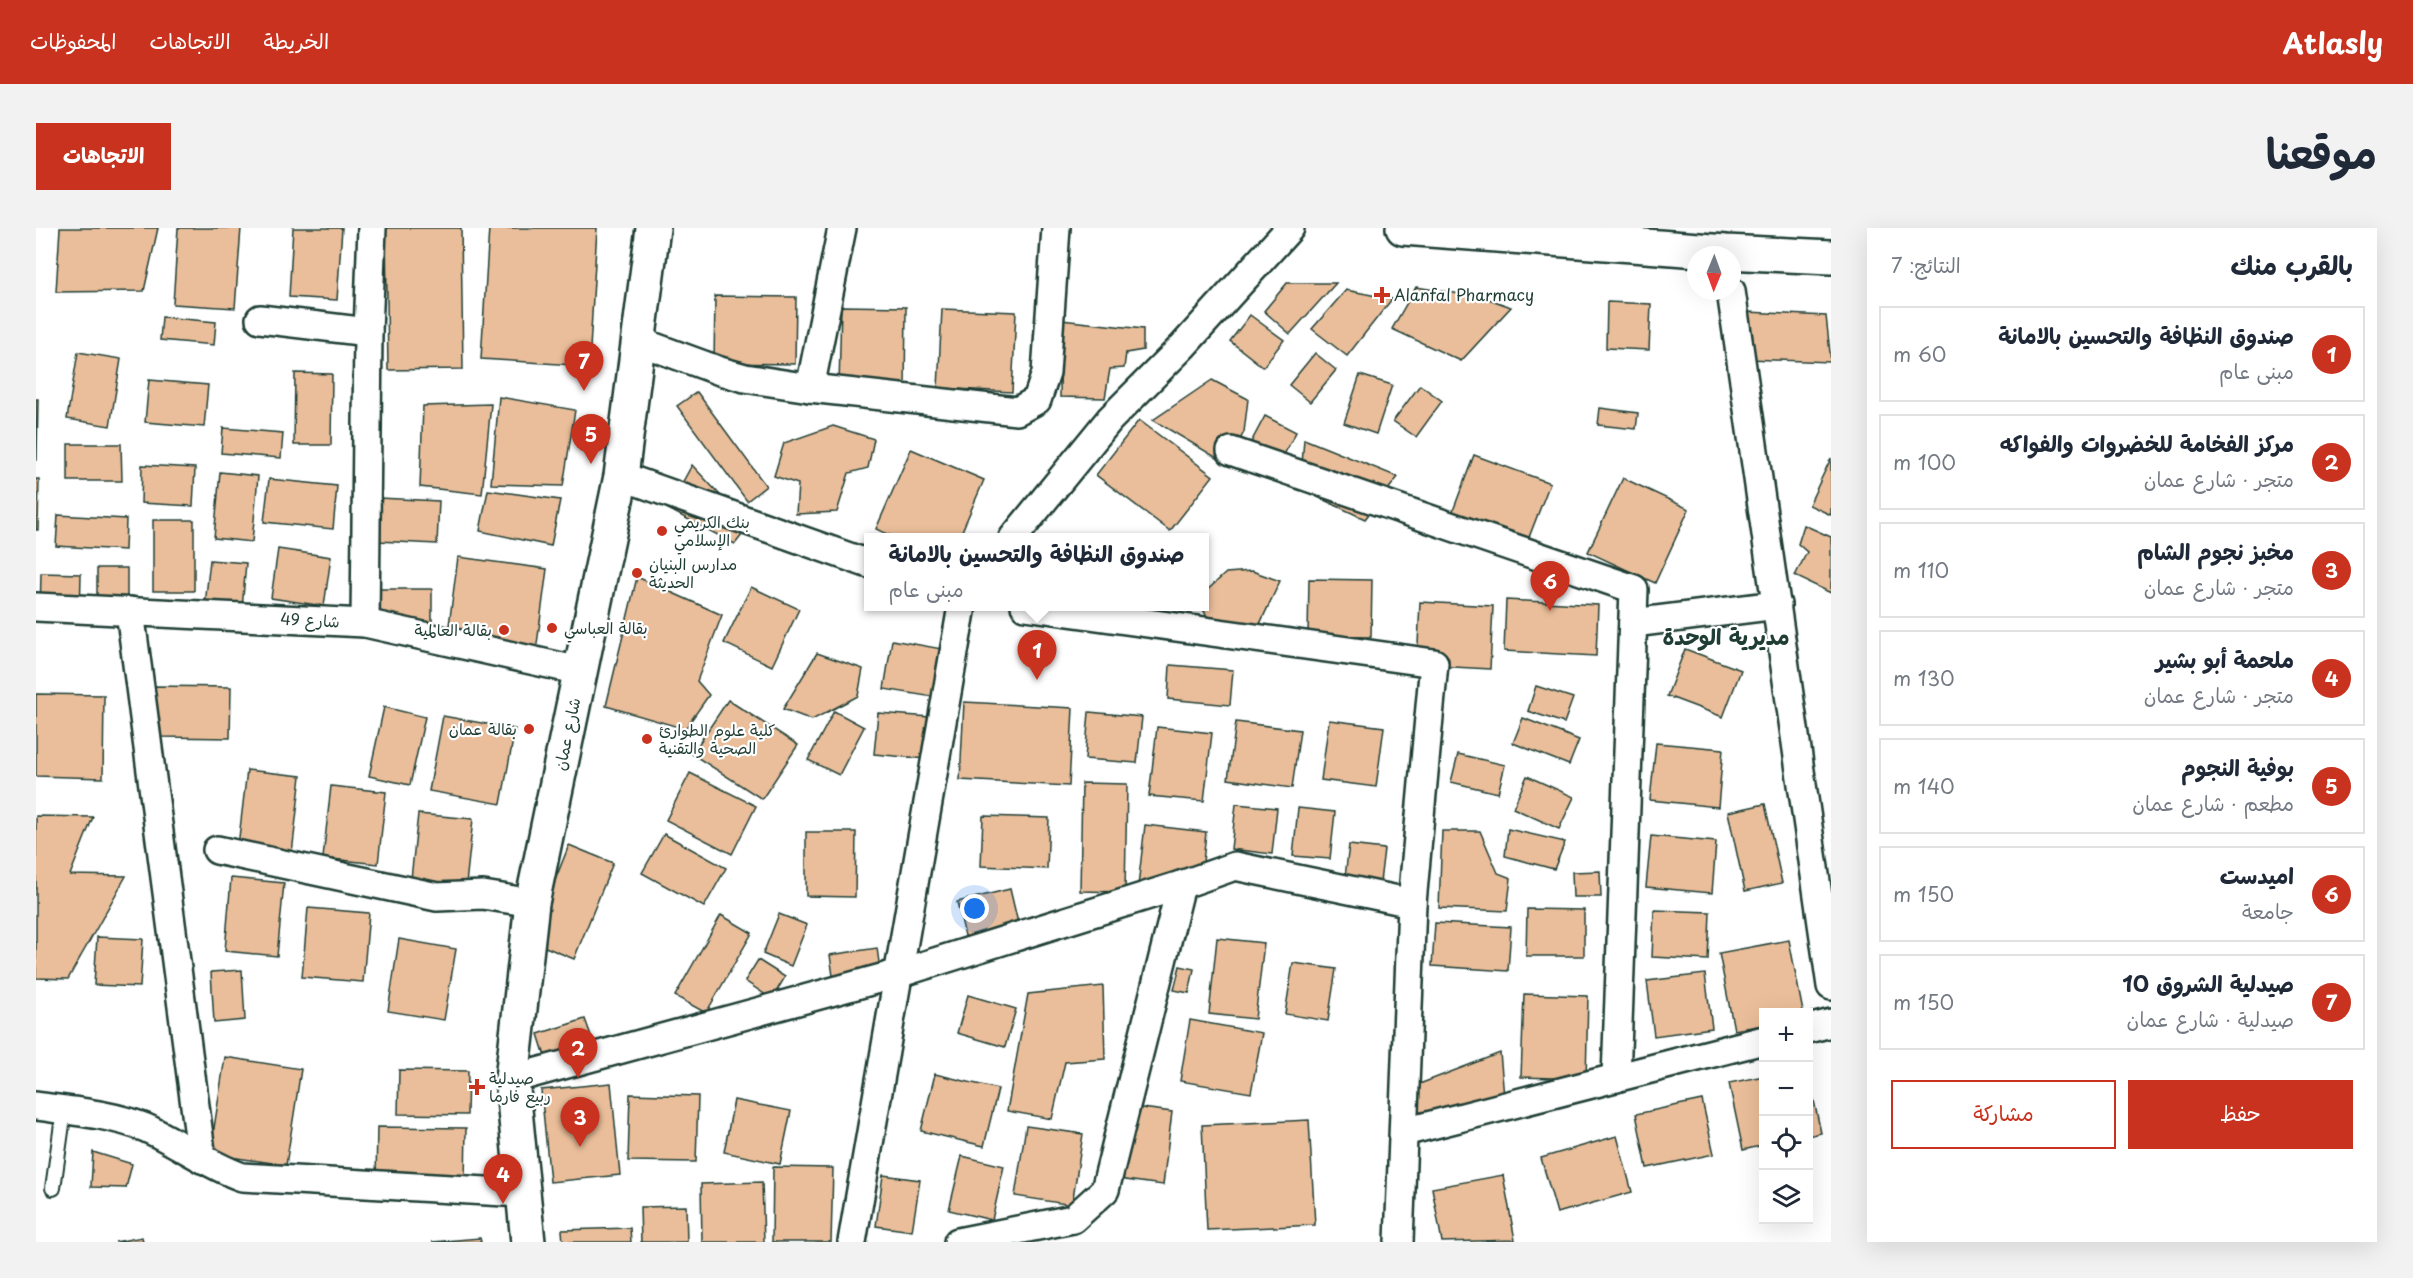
<!DOCTYPE html>
<html lang="ar">
<meta charset="utf-8">
<style>
body{margin:0;font-family:"Playpen Sans","Playpen Sans Arabic",sans-serif;background:#f2f2f3;color:#1f2937;direction:rtl}
.controls{position:absolute;right:18px;bottom:18px;display:grid;overflow:hidden;border-radius:0px;box-shadow:0 6px 24px #0002}
.controls button{width:54px;height:54px;display:grid;place-items:center;padding:0;border:0;border-bottom:2px solid #e0e1e3;background:#fff;color:#1f2937;font:30px sans-serif}
.compass{position:absolute;left:1651px;top:18px;width:54px;height:54px;border-radius:50%;background:#fff;box-shadow:0 6px 24px #0002;rotate:181deg}
.you{position:absolute;left:939px;top:681px;width:21px;height:21px;margin:-15px;border:4px solid #fff;border-radius:50%;background:#1a73e8;box-shadow:0 0 0 9px #1a73e833}
.badge{display:grid;place-items:center;width:39px;height:39px;border-radius:50%;background:#c8321e;color:#fff;font-size:20px;font-weight:700}
.pin{position:absolute;translate:-50% -50px;filter:drop-shadow(0 2px 3px #0008)}
.pin::after{content:'';position:absolute;top:32px;width:21px;height:18px;background:inherit;clip-path:polygon(0 0,100% 0,50% 100%)}
.popup{position:absolute;left:828px;top:305px;width:345px;height:78px;box-sizing:border-box;display:grid;place-content:center;border-radius:0px;background:#fff;filter:drop-shadow(0 2px 4px #0005);font-size:20px;white-space:nowrap;color:#747a83}
.popup b{font-size:22px;color:#1f2937}
.popup::after{content:'';position:absolute;left:50%;top:100%;margin-left:-12px;border:12px solid transparent;border-top-color:#fff}
.list{margin:0;padding:0;list-style:none}
h2{display:flex;justify-content:space-between;align-items:center;height:78px;margin:0;padding:0 24px;font-size:26px}
h2 small{font-size:20px;font-weight:400;color:#747a83}
.list li{display:grid;grid-template-columns:39px 1fr auto;gap:18px;align-items:center;box-sizing:border-box;height:96px;margin:0 12px 12px;padding:0 12px;border:2px solid #e0e1e3;border-radius:0px}
.list b{display:block;font-size:22px;white-space:nowrap}
.list p{margin:0;font-size:20px;white-space:nowrap;color:#747a83}
.list em{font-size:20px;font-style:normal;color:#747a83}
.actions{display:flex;gap:12px;padding:18px 24px}
.actions a{flex:1;padding:14px 0;border:2px solid #c8321e;border-radius:0px;text-align:center;font-size:21px;color:#c8321e}
.actions .main{background:#c8321e;color:#fff}
.icon{flex:none;width:33px;height:33px;fill:none;stroke:currentColor;stroke-width:2;stroke-linecap:round;stroke-linejoin:round}
.map{position:relative;flex:none;width:1795px;height:1014px;overflow:hidden;direction:ltr;border-radius:0px}
header{display:flex;align-items:center;gap:36px;box-sizing:border-box;height:84px;padding:0 30px;background:#c8321e;color:#fff}
header strong{font-size:28px}
nav{display:flex;gap:33px;margin-inline-start:auto;font-size:21px}
.intro{display:flex;align-items:center;justify-content:space-between;box-sizing:border-box;height:144px;padding:0 36px}
h1{margin:0;font-size:42px}
.button{padding:15px 27px;border-radius:0px;background:#c8321e;color:#fff;font-size:21px;font-weight:700}
main{display:flex;gap:36px;padding:0 36px}
aside{flex:1;background:#fff;border-radius:0px;box-shadow:0 6px 24px #0002}
.map>svg:first-child{display:block}
</style>
<header>
<strong>Atlasly</strong>
<nav><a>الخريطة</a><a>الاتجاهات</a><a>المحفوظات</a></nav>
</header>
<div class="intro"><h1>موقعنا</h1><a class="button">الاتجاهات</a></div>
<main>
<aside>
<h2>بالقرب منك<small>النتائج: 7</small></h2>
<ul class="list">
<li><span class="badge">1</span><div><b>صندوق النظافة والتحسين بالامانة</b><p>مبنى عام</p></div><em>60 m</em></li>
<li><span class="badge">2</span><div><b>مركز الفخامة للخضروات والفواكه</b><p>متجر · شارع عمان</p></div><em>100 m</em></li>
<li><span class="badge">3</span><div><b>مخبز نجوم الشام</b><p>متجر · شارع عمان</p></div><em>110 m</em></li>
<li><span class="badge">4</span><div><b>ملحمة أبو بشير</b><p>متجر · شارع عمان</p></div><em>130 m</em></li>
<li><span class="badge">5</span><div><b>بوفية النجوم</b><p>مطعم · شارع عمان</p></div><em>140 m</em></li>
<li><span class="badge">6</span><div><b>اميدست</b><p>جامعة</p></div><em>150 m</em></li>
<li><span class="badge">7</span><div><b>صيدلية الشروق 10</b><p>صيدلية · شارع عمان</p></div><em>150 m</em></li>
</ul>
<div class="actions"><a class="main">حفظ</a><a>مشاركة</a></div>
</aside>
<div class="map">
<svg width="1795" height="1014" viewBox="0 0 1795 1014">
<rect width="100%" height="100%" fill="#fff"/>
<filter id="ink" filterUnits="userSpaceOnUse"><feTurbulence type="fractalNoise" baseFrequency=".0167" numOctaves="2"/><feDisplacementMap in="SourceGraphic" scale="12" xChannelSelector="R" yChannelSelector="G"/><feConvolveMatrix kernelMatrix="1 2 1 2 8 2 1 2 1" color-interpolation-filters="sRGB"/></filter>
<g filter="url(#ink)">
<g fill="#eabe9a" stroke="#1f3d34" stroke-width="1.5">
<path d="M24 0H122L108 63 20 64Z"/>
<path d="M142 0H205L199 80 137 76Z"/>
<path d="M257 0H306L301 72 253 69Z"/>
<path d="M350 0H425L427 141 352 142Z"/>
<path d="M453 0H561L553 138 445 131Z"/>
<path d="M1251 55H1300L1254 106 1228 83Z"/>
<path d="M1380 59 1450 70 1475 79 1425 133 1356 101Z"/>
<path d="M1310 62 1356 71 1311 128 1276 101Z"/>
<path d="M679 68 760 69 759 136 678 135Z"/>
<path d="M1571 74 1615 76 1613 122 1570 120Z"/>
<path d="M805 78 870 79 869 160 803 159Z"/>
<path d="M906 81 980 84 976 164 902 160Z"/>
<path d="M1711 84 1790 88 1795 134 1712 131Z"/>
<path d="M1214 87 1248 112 1227 139 1194 113Z"/>
<path d="M126 89 180 94 178 117 124 112Z"/>
<path d="M1025 92 1107 101V122L1090 125 1088 140 1074 141 1069 170 1024 169Z"/>
<path d="M42 124 85 131 74 198 31 191Z"/>
<path d="M1279 125 1300 142 1274 174 1253 157Z"/>
<path d="M259 145 296 146 295 217H258Z"/>
<path d="M1324 147 1356 157 1340 206 1308 195Z"/>
<path d="M113 152 172 157 168 199 109 194Z"/>
<path d="M1176 152 1212 171 1208 204 1191 236 1117 192Z"/>
<path d="M1384 157 1406 173 1380 209 1357 193Z"/>
<path d="M661 164 730 258 711 273 641 178Z"/>
<path d="M463 169 539 182 527 258 455 256Z"/>
<path d="M0 171H2L1 232H0Z"/>
<path d="M455 176 446 266 384 259 387 178Z"/>
<path d="M1564 180 1602 185 1600 201 1562 197Z"/>
<path d="M1229 188 1260 204 1235 251 1204 235Z"/>
<path d="M1103 192 1177 248 1134 303 1060 247Z"/>
<path d="M797 198 838 211 832 240 813 245 801 284 760 286 762 256 738 248 748 215Z"/>
<path d="M187 200 247 205 245 230 185 225Z"/>
<path d="M1268 211 1362 249 1329 291 1264 261Z"/>
<path d="M32 216H85L86 253H32Z"/>
<path d="M875 221 948 252 923 310H859L840 301Z"/>
<path d="M1438 227 1514 255 1490 317 1415 288Z"/>
<path d="M1795 230V287L1773 277Z"/>
<path d="M106 237 159 240 157 278 105 275Z"/>
<path d="M656 237 713 298 699 316 632 281Z"/>
<path d="M184 244 222 248 216 314 178 310Z"/>
<path d="M1587 250 1653 281 1619 355 1552 324Z"/>
<path d="M0 251H3L2 302H0Z"/>
<path d="M233 251 301 258 297 301 228 294Z"/>
<path d="M452 262 524 272 515 318 444 303Z"/>
<path d="M343 270 403 273 401 316 341 313Z"/>
<path d="M22 287 90 291 89 322 20 318Z"/>
<rect x="117" y="292" width="41" height="71"/>
<path d="M1768 297 1795 309V365L1759 348 1771 324 1762 316Z"/>
<path d="M242 321 295 329 288 378 235 370Z"/>
<path d="M422 329 511 341 499 431 410 420Z"/>
<path d="M174 332 210 335 206 381 169 377Z"/>
<rect x="61" y="340" width="30" height="36"/>
<path d="M1216 343 1244 353 1216 413 1176 397 1165 378H1169V364L1190 345Z"/>
<path d="M5 345 45 346 44 387 4 386Z"/>
<path d="M601 349 686 387 661 453 673 467 649 501 570 478Z"/>
<path d="M1273 351 1336 352 1335 409 1272 408Z"/>
<path d="M715 359 763 381 736 438 688 415Z"/>
<path d="M337 361H396V398L338 399Z"/>
<path d="M1470 372 1562 377 1560 428 1468 423Z"/>
<path d="M1384 374 1457 378 1454 441 1381 437Z"/>
<path d="M856 412 906 421 897 469 848 461Z"/>
<path d="M1649 421 1705 442 1687 489 1631 468Z"/>
<path d="M781 425 827 441 822 468 776 492 747 481Z"/>
<path d="M1134 437 1197 442 1194 477 1132 471Z"/>
<path d="M115 458 195 459 194 510 125 509Z"/>
<path d="M1500 458 1537 470 1528 495 1492 483Z"/>
<path d="M0 466 68 467 67 550 0 548Z"/>
<path d="M692 472 762 517 726 571 656 526Z"/>
<path d="M928 474 1037 480 1033 558 924 552Z"/>
<path d="M348 479 389 489 374 557 333 548Z"/>
<path d="M798 483 828 499 803 547 772 532Z"/>
<path d="M1053 484 1106 489 1101 535 1049 531Z"/>
<path d="M842 485 894 489 890 531 838 526Z"/>
<path d="M407 488 479 501 465 576 393 563Z"/>
<path d="M1487 490 1543 512 1533 537 1477 515Z"/>
<path d="M1293 492 1348 499 1340 559 1285 552Z"/>
<path d="M1200 494 1264 502 1256 560 1192 551Z"/>
<path d="M1121 499 1176 505 1168 573 1113 568Z"/>
<path d="M1620 515 1687 521 1682 579 1614 572Z"/>
<path d="M1422 526 1469 537 1462 565 1415 554Z"/>
<path d="M211 542 265 548 256 625 202 618Z"/>
<path d="M654 545 720 578 696 626 630 592Z"/>
<path d="M1491 548 1538 569 1523 601 1477 580Z"/>
<path d="M1046 555 1091 556 1089 664 1044 663Z"/>
<path d="M295 558 350 564 342 636 287 630Z"/>
<path d="M1200 576 1241 580 1236 626 1195 621Z"/>
<path d="M1729 576 1746 655 1709 663 1692 584Z"/>
<path d="M1262 580 1299 584 1294 631 1257 628Z"/>
<path d="M382 586 437 591 429 665 374 660Z"/>
<path d="M0 588 57 589 34 647 90 648 32 751 0 750Z"/>
<path d="M947 588 1013 590 1011 641 945 638Z"/>
<path d="M1109 597 1170 604 1164 665 1102 658Z"/>
<path d="M1472 601 1529 614 1518 641 1469 628Z"/>
<path d="M1406 603H1444L1462 645 1475 650 1471 683 1403 680Z"/>
<path d="M770 604H820L819 669 770 668Z"/>
<path d="M628 606 690 640 668 679 606 645Z"/>
<path d="M1615 608 1680 614 1676 665 1610 659Z"/>
<path d="M533 617 577 635 538 731 495 713Z"/>
<path d="M1313 617 1348 621 1343 662 1308 657Z"/>
<path d="M1564 643 1565 669H1537L1536 644Z"/>
<path d="M195 650 248 655 241 728 189 723Z"/>
<path d="M974 661 983 699 930 712 921 674Z"/>
<path d="M272 680 333 685 327 754 266 749Z"/>
<path d="M1491 681 1548 682V728H1490Z"/>
<path d="M1618 682 1674 684 1672 732 1616 729Z"/>
<path d="M743 686 771 697 755 738 727 726Z"/>
<path d="M685 687 716 705 670 785 639 768Z"/>
<path d="M1399 695 1475 699 1472 743 1396 738Z"/>
<path d="M61 709 107 711 104 759 58 757Z"/>
<path d="M1181 710 1228 715 1219 791 1173 786Z"/>
<path d="M363 711 420 721 408 792 352 783Z"/>
<path d="M1753 712 1767 784H1728V797L1698 802 1683 725Z"/>
<path d="M841 720 845 749 798 755 794 727Z"/>
<path d="M722 732 749 749 736 771 709 753Z"/>
<path d="M1257 735 1300 741 1292 793 1249 786Z"/>
<path d="M1144 738 1158 741 1153 765 1138 762Z"/>
<path d="M206 742 209 792 178 795 175 744Z"/>
<path d="M1669 746 1676 800 1618 808 1611 753Z"/>
<path d="M1067 758 1069 831 1029 834 1016 891 971 883 992 766Z"/>
<path d="M1488 766 1552 768 1550 851 1485 849Z"/>
<path d="M932 767 980 781 969 819 921 805Z"/>
<path d="M549 791 558 816 510 831 502 806Z"/>
<path d="M1154 792 1226 805 1215 865 1144 853Z"/>
<path d="M1464 825 1468 868 1389 912 1373 860Z"/>
<path d="M189 829 265 841 250 937 174 926Z"/>
<path d="M363 842 432 843 431 887 362 886Z"/>
<path d="M1772 845 1785 905 1772 908Z"/>
<path d="M899 846 962 861 948 918 885 903Z"/>
<path d="M1728 848V917L1707 922 1693 855Z"/>
<path d="M575 855 584 947 514 954 505 862Z"/>
<path d="M594 866 662 868 660 934 592 933Z"/>
<path d="M698 872 755 883 744 936 688 924Z"/>
<path d="M1666 872 1678 926 1611 940 1600 886Z"/>
<path d="M1091 878 1136 884 1127 957 1082 951Z"/>
<path d="M1273 892 1279 997 1171 1002 1166 897Z"/>
<path d="M990 898 1047 906 1036 977 979 968Z"/>
<path d="M341 899 430 900 429 953 340 952Z"/>
<path d="M1581 908 1596 964 1521 985 1505 930Z"/>
<path d="M57 924 96 936 90 960 55 959Z"/>
<path d="M926 928 968 938 956 992 913 982Z"/>
<path d="M737 939 797 940 795 1014H736Z"/>
<path d="M847 947 884 952 876 1003 840 998Z"/>
<path d="M1467 947 1479 1012 1406 1014 1396 960Z"/>
<path d="M726 954 728 1014H666L665 956Z"/>
<path d="M650 978 651 1014H605L604 979Z"/>
<path d="M594 1000 595 1014H527L526 1002Z"/>
<path d="M106 1009 107 1014H79Z"/>
<path d="M444 1010 445 1014H396Z"/>
</g>
<g fill="none" stroke-linecap="round" stroke-linejoin="round">
<g stroke="#1f3d34" stroke-width="18">
<path id="lane" d="M17 960 28 882"/>
</g>
<g stroke="#1f3d34" stroke-width="32">
<g id="street">
<path d="M1695 63 1795 758"/>
<path d="M224 91 332 104"/>
<path d="M602 113 684 143 709 150 774 160 981 183 1001 172 1010 145 1020 0"/>
<path d="M774 160 806 0"/>
<path d="M1195 223 1598 361 1580 850"/>
<path d="M585 248 833 336"/>
<path d="M977 310 1074 191 1147 118 1254 0"/>
<path d="M989 378 1398 435 1376 675 1363 1014"/>
<path d="M0 379 329 395 544 443"/>
<path d="M94 383 166 931"/>
<path d="M329 395 332 104 336 0"/>
<path d="M1597 395 1741 377"/>
<path d="M181 622 401 669 447 667 496 675"/>
<path d="M1772 801 1795 795"/>
<path d="M476 851 864 745 1145 657 1199 638 1376 675"/>
<path d="M0 878C36 883 76 886 110 900 143 915 172 937 206 949L487 965"/>
<path d="M1368 904 1728 812"/>
<path d="M816 1014 926 378"/>
<path d="M922 1014 1037 991 1069 962 1145 657"/>
</g>
</g>
<g stroke="#1f3d34" stroke-width="38">
<g id="secondary">
<path d="M1367 0 1690 24 1795 29"/>
<path d="M492 1014 476 851 496 675 585 248 617 0"/>
</g>
</g>
<use href="#lane" stroke="#fff" stroke-width="14"/>
<use href="#street" stroke="#fff" stroke-width="27"/>
<use href="#secondary" stroke="#fff" stroke-width="33"/>
</g>
</g>
<g fill="#c8321e" stroke="#fff" stroke-width="2">
<path d="M1343 58h6v6h6v6h-6v6h-6v-6h-6v-6h6z"/>
<circle cx="626" cy="303" r="6"/>
<circle cx="601" cy="345" r="6"/>
<circle cx="516" cy="400" r="6"/>
<circle cx="468" cy="402" r="6"/>
<circle cx="493" cy="501" r="6"/>
<circle cx="611" cy="511" r="6"/>
<path d="M438 850h6v6h6v6h-6v6h-6v-6h-6v-6h6z"/>
</g>
<g text-anchor="middle" stroke-width="4.5" stroke-linejoin="round" paint-order="stroke">
<g font-size="16" fill="#1f3d34" stroke="#fff" text-anchor="start">
<text x="1358" y="73">Alanfal Pharmacy</text>
<text x="638" y="300">بنك الكريمي<tspan x="638" dy="18">الإسلامي</tspan></text>
<text x="613" y="342">مدارس البنيان<tspan x="613" dy="18">الحديثة</tspan></text>
<text x="528" y="406">بقالة العباسي</text>
<text x="456" y="408" text-anchor="end">بقالة العالمية</text>
<text x="481" y="507" text-anchor="end">بقالة عمان</text>
<text x="623" y="508">كلية علوم الطوارئ<tspan x="623" dy="18">الصحية والتقنية</tspan></text>
<text x="453" y="856">صيدلية<tspan x="453" dy="18">ربيع فارما</tspan></text>
</g>
<g font-size="16" fill="#1f3d34" stroke="#fff">
<text transform="translate(274 392) rotate(3)" y="6">شارع 49</text>
<text transform="translate(531 506) rotate(-78)" y="6">شارع عمان</text>
</g>
<g font-size="22" font-weight="bold" fill="#1f3d34" stroke="#fff">
<text x="1690" y="417">مديرية الوحدة</text>
</g>
</g>
</svg>
<div class="controls">
<button>+</button>
<button>−</button>
<button><svg class="icon" aria-label="locate" viewBox="0 0 24 24"><circle cx="12" cy="12" r="6"/><path d="M12 2v4M12 18v4M2 12h4M18 12h4"/></svg></button>
<button><svg class="icon" aria-label="layers" viewBox="0 0 24 24"><path d="M12 4l9 5-9 5-9-5zM3 14l9 5 9-5"/></svg></button>
</div>
<svg class="compass" viewBox="-18 -18 36 36"><path d="M0-13l5 13h-10z" fill="#e53935"/><path d="M0 13l5-13h-10z" fill="#747a83"/></svg>
<div class="you"></div>
<div class="pin badge" style="left:1001px;top:452px">1</div>
<div class="popup"><b>صندوق النظافة والتحسين بالامانة</b>مبنى عام</div>
<div class="pin badge" style="left:542px;top:850px">2</div>
<div class="pin badge" style="left:544px;top:919px">3</div>
<div class="pin badge" style="left:467px;top:976px">4</div>
<div class="pin badge" style="left:555px;top:236px">5</div>
<div class="pin badge" style="left:1514px;top:383px">6</div>
<div class="pin badge" style="left:548px;top:163px">7</div>
</div>
</main>
